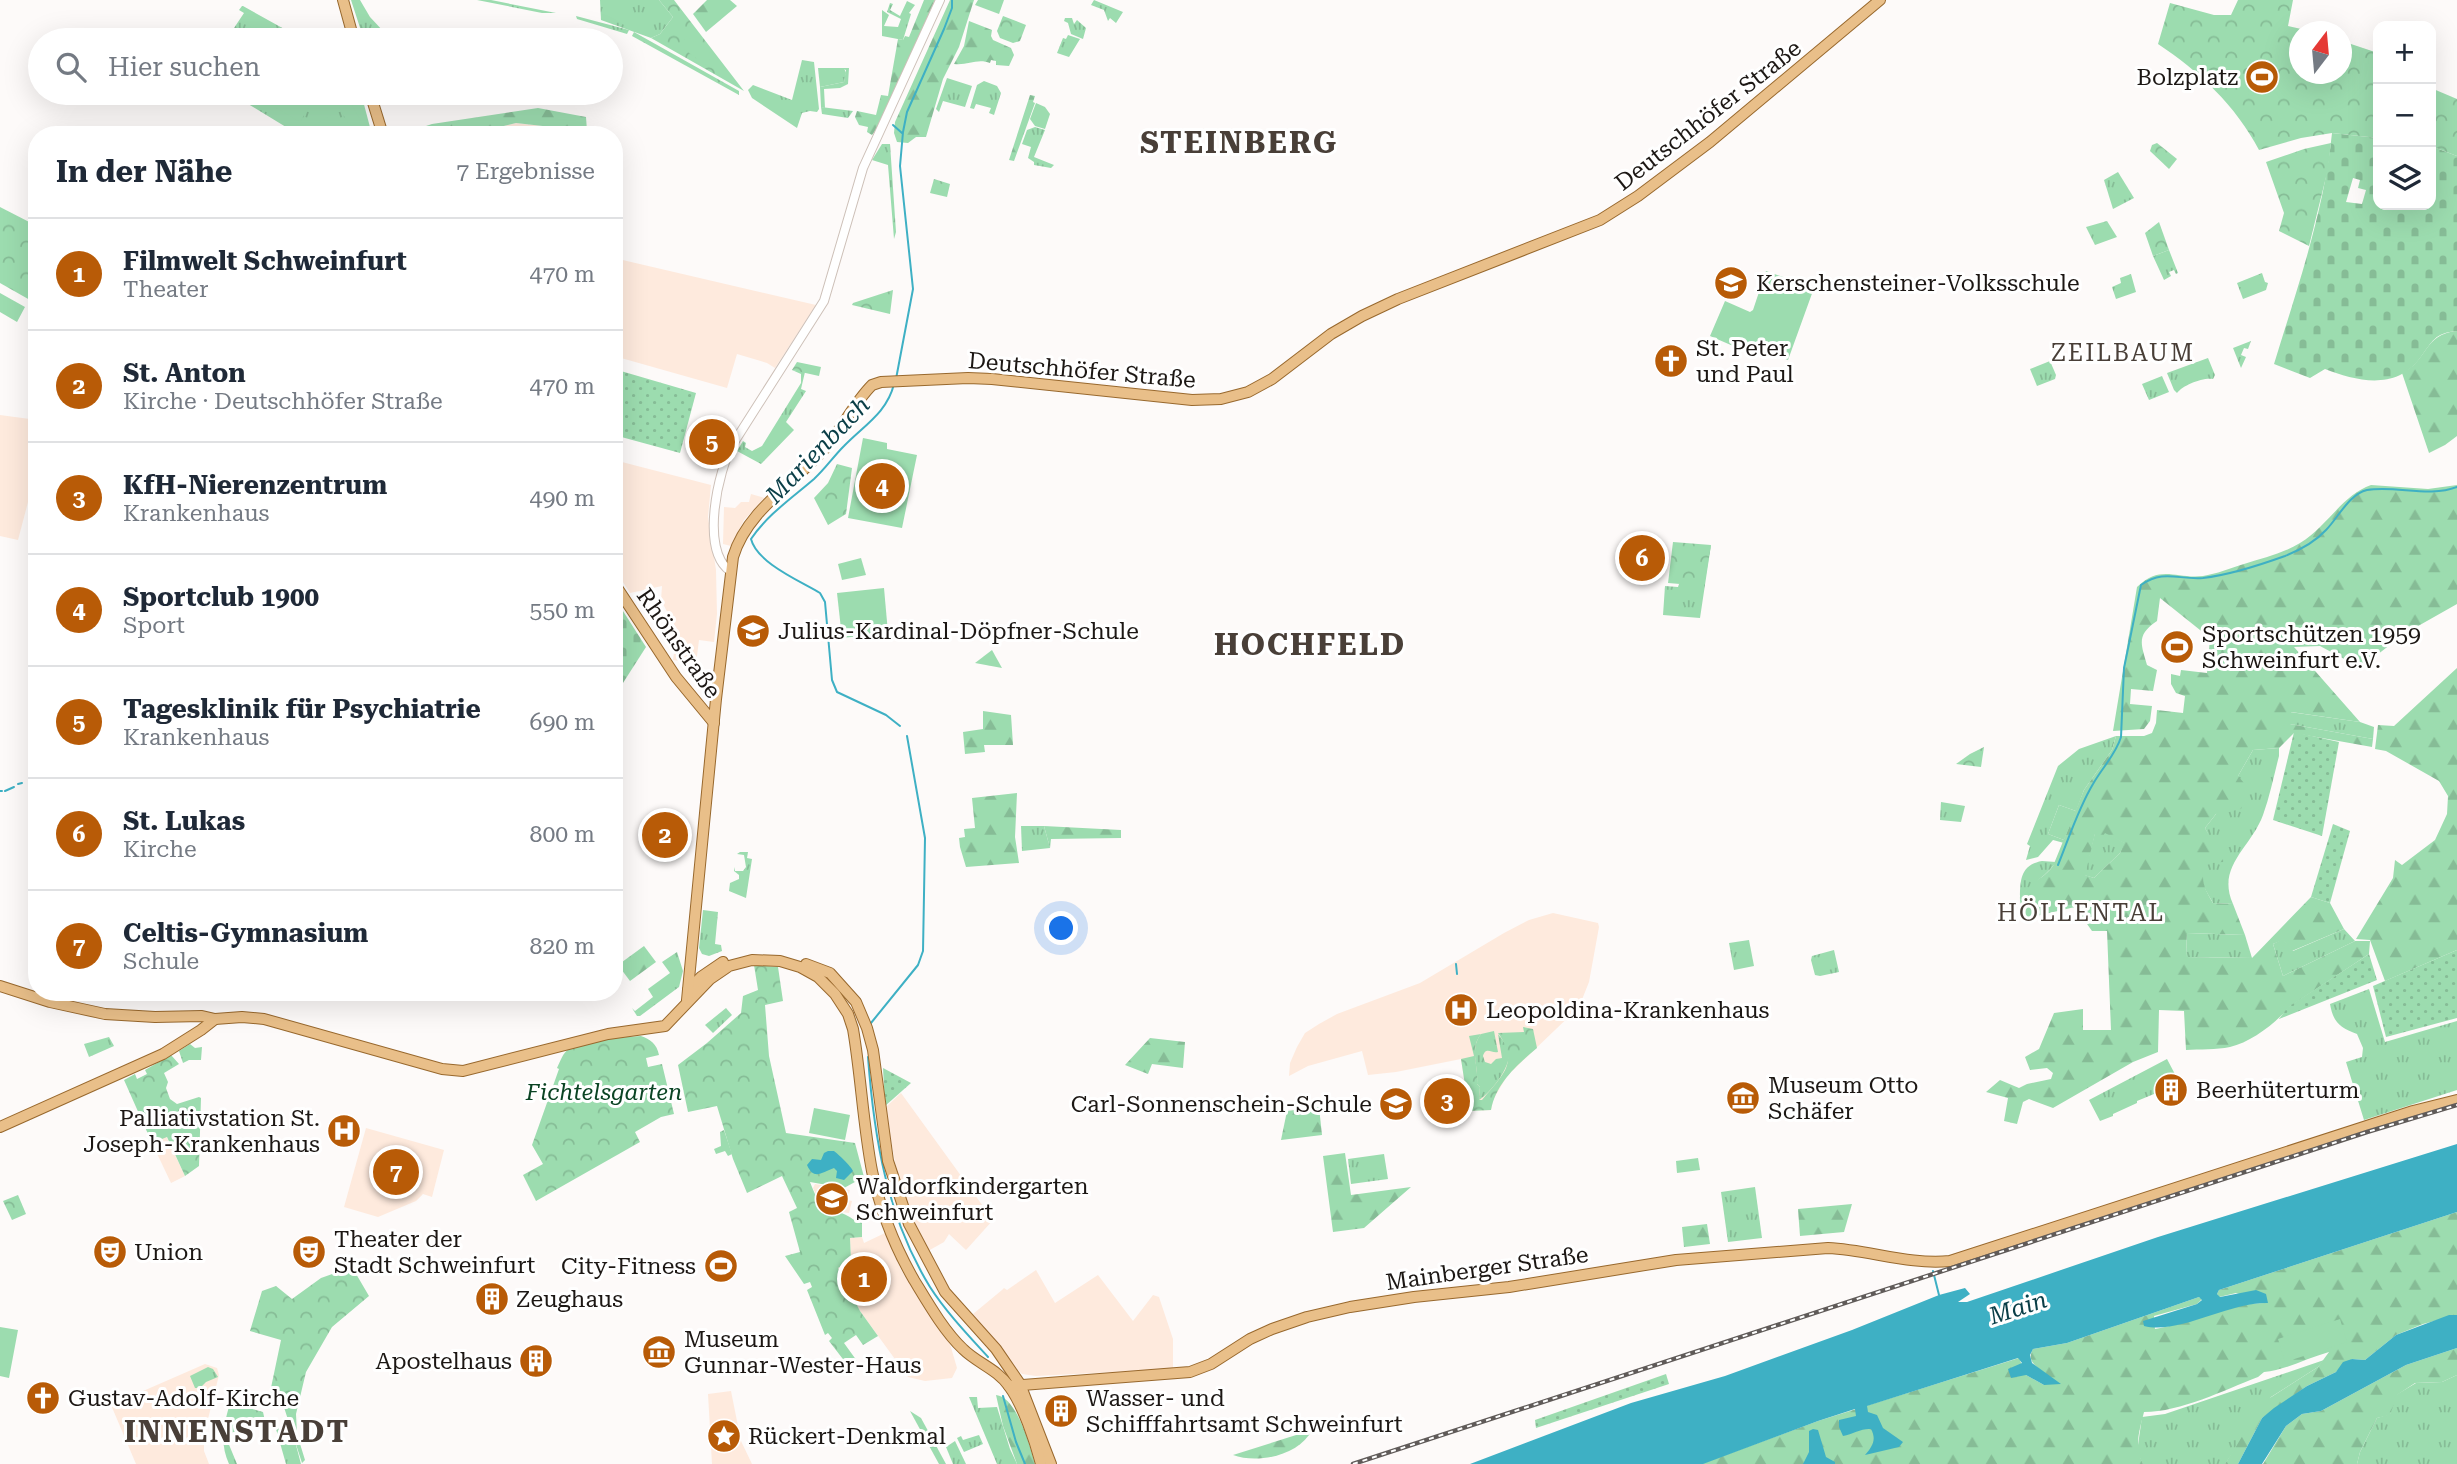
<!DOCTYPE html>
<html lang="de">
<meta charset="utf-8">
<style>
body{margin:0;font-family:"Roboto Serif",serif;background:#f6f6f7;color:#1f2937}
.controls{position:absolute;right:21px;top:21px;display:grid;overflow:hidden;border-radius:14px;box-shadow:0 7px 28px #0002}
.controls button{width:63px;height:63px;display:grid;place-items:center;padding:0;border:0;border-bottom:2px solid #e0e1e3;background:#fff;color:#1f2937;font:35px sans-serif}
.compass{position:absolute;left:2289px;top:21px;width:63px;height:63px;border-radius:50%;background:#fff;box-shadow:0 7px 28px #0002;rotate:16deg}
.you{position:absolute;left:1062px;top:929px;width:24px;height:24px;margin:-18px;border:5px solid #fff;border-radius:50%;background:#1a73e8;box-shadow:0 0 0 10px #1a73e833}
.badge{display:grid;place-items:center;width:46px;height:46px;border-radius:50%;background:#b85b07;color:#fff;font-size:23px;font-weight:700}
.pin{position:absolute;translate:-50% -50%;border:4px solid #fff;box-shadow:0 2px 7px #0006}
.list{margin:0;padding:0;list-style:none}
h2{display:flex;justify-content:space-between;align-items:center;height:91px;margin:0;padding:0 28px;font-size:30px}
h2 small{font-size:23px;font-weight:400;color:#747a83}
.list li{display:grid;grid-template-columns:46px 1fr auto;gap:21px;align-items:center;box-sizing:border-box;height:112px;padding:0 28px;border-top:2px solid #e0e1e3}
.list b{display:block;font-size:26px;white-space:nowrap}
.list p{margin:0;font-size:23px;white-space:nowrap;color:#747a83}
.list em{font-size:23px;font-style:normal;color:#747a83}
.icon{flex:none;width:38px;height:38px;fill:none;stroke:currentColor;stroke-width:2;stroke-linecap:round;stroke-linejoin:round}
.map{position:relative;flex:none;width:2457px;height:1464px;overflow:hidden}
.search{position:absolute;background:#fff;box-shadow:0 7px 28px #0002;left:28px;top:28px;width:595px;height:77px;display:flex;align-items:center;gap:18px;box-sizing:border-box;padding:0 24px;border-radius:38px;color:#747a83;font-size:26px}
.panel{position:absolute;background:#fff;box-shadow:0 7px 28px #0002;left:28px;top:126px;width:595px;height:875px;border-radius:28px}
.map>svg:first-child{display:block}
</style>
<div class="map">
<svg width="2457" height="1464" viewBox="0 0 2457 1464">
<defs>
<pattern id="grass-tufts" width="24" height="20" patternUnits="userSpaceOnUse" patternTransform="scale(1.75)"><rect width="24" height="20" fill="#9cdcaf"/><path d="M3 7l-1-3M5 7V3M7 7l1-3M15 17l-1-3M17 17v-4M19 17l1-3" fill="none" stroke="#86bc96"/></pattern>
<pattern id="forest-firs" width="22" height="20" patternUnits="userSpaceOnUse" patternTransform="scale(1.75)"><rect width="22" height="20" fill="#9cdcaf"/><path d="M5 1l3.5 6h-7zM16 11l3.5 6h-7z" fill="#86bc96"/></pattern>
<pattern id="cemetery-stones" width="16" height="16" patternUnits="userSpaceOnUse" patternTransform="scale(1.75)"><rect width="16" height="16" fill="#9cdcaf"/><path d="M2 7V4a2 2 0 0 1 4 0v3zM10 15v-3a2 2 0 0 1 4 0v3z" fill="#86bc96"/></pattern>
<pattern id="park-crowns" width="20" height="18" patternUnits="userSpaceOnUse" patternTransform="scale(1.75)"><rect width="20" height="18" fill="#9cdcaf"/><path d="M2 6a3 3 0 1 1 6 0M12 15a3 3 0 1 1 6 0" fill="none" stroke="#86bc96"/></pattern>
<pattern id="garden-dots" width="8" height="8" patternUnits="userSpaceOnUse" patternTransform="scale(1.75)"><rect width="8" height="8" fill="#9cdcaf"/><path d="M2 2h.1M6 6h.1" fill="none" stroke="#86bc96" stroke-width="1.8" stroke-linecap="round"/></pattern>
</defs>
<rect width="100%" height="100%" fill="#fdfaf9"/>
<g fill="#feeadd">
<path d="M516 123 587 131 604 135H466Z"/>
<path d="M614 258 816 305 775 368 767 363 737 354 727 388 614 356Z"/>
<path d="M0 415 37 420V468L18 540 0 536Z"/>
<path d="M618 461 711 485 708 517 716 570 717 614 714 642 699 640 696 664 673 660 677 631 661 600 662 586 630 593 614 568V463Z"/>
<path d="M751 494 765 498 744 520 731 546 723 544 724 507 735 508 741 502H749Z"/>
<path d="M1553 913 1598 923 1599 927 1589 982 1579 1007 1507 1076 1493 1100 1491 1110 1469 1111 1461 1059 1396 1072 1368 1075 1362 1051 1308 1066 1289 1076 1290 1063 1297 1047 1305 1033 1319 1024 1337 1014 1420 983 1504 933 1529 920Z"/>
<path d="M901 1093 993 1220 966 1250 949 1234 944 1242 928 1251 918 1231 897 1173 885 1108Z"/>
<path d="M366 1128 444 1150 432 1197 423 1194 416 1201 378 1217 344 1207Z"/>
<path d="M166 1136 185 1176 171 1183 152 1143Z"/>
<path d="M815 1184 850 1190 847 1200 852 1201 849 1213 827 1210 821 1205 813 1188Z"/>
<path d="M885 1233 901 1270 950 1344 957 1368 952 1378 925 1381 908 1377 860 1311 838 1268 851 1259 850 1238 862 1237 864 1243Z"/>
<path d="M1036 1270 1055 1303 1098 1275 1133 1321 1153 1295 1159 1297 1173 1339V1369L1036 1376 1022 1374 1011 1363 973 1314 1002 1290 1004 1288 1007 1290Z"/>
<path d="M205 1364 217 1368 219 1375 204 1435V1451L209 1464H136L111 1405Z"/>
<path d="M731 1391 741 1441 752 1464H712L708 1394Z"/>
</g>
<g fill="url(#grass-tufts)">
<path d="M351 0H360L370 17 384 32 377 40H364Z"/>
<path d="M477 0H491L556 13H542Z"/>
<path d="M600 0H659L673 17 660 34 651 38 601 20Z"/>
<path d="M1094 0 1123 12 1116 23 1110 18 1108 21 1104 10 1091 5Z"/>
<path d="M907 1 915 5 909 13 911 14 903 40 882 36V10L889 15 884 26 898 27 901 19 887 12 890 3 893 4 890 10 900 16Z"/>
<path d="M242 6H243L304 40H226L244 13 239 10Z"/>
<path d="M576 16 629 30 627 34 577 19Z"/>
<path d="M1065 18H1072L1074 24 1077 20 1086 28 1083 39 1071 34 1068 23 1064 21Z"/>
<path d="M634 32 739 91V95L632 36Z"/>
<path d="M1068 35 1080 39 1069 57 1057 53 1063 38 1066 39Z"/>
<path d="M802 60 814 62 819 109 817 112 810 111 802 113 797 128 752 98 748 90 753 85 792 100Z"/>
<path d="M818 68H844L846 73 844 82 820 87Z"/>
<path d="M947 78 972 86 965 107 943 101 939 112 936 109Z"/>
<path d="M984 81 997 86 1001 93 994 115 989 113 991 108 976 104 974 109 970 108 977 85Z"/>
<path d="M230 93H361L371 131 370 135H327L340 127 307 131 309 135H299Z"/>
<path d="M1036 103 1045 107 1050 114 1045 129 1035 126 1030 119Z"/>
<path d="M821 107 853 111 848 118 822 114Z"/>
<path d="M1035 127 1045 130 1034 157 1054 165 1051 168 1034 165V162L1028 158 1031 147 1022 144 1027 130Z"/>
<path d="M882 144H890L896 232 894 239 888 165 872 160Z"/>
<path d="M2118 172 2134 198 2113 209 2104 180Z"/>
<path d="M2107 221 2117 237 2095 245 2086 227Z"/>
<path d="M2169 250 2178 273 2176 274 2174 270 2169 272 2171 276 2164 280 2153 256Z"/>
<path d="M2262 273 2265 282 2268 283 2266 290 2243 299 2237 283Z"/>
<path d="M2131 274 2136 292 2116 299 2112 287 2121 283 2120 278Z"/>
<path d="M2251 341 2248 349 2244 348 2241 355 2246 357 2241 368 2233 348Z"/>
<path d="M2208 358 2215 375 2213 379C2203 377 2183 385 2177 393L2174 390 2167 373Z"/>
<path d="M2050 361 2056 375 2055 379 2037 386 2030 369Z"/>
<path d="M792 370 805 372 801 389 806 391 786 422 794 430 761 464 737 451 743 441 746 443 745 447 752 451 762 446 801 383V374Z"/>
<path d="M2162 376 2169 392 2149 400 2142 384Z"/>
<path d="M1711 545 1700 618 1663 615 1665 586 1678 587 1679 584H1682Z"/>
<path d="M2290 712 2360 722 2374 727 2373 739 2290 724Z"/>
<path d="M2116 736 2112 750 2084 790 2076 811 2059 805 2048 834 2064 840V843L2053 840 2038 857 2026 860 2030 846 2027 844 2029 839 2058 766 2079 749Z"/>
<path d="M2279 748V756C2274 775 2270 796 2263 815 2251 848 2216 866 2233 904L2213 903C2208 894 2199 882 2203 871 2208 853 2215 846 2205 828L2216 814 2253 750Z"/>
<path d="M1941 802 1965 806 1961 822 1940 820Z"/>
<path d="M1021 826H1044L1050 848 1022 851Z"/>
<path d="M2105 832 2125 843 2120 853 2094 878 2084 875 2095 833Z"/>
<path d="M740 852H748L747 858 752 859 746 898 729 891 730 883 739 879V875L734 871V867L735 871H743L746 867 744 855 737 854Z"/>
<path d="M2042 861 2056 862C2045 878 2029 884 2020 900 2020 881 2020 865 2042 861Z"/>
<path d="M703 910 718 912 715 944 721 945 722 951 709 956 702 954 699 948Z"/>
<path d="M2344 929 2355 941 2283 976 2273 944 2283 939 2293 951Z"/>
<path d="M2187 933 2245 935 2252 958 2186 957Z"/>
<path d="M1749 940 1754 966 1734 970 1729 943Z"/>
<path d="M1834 950 1839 972 1820 976 1815 975 1811 960 1812 956Z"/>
<path d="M677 952 683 971 679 987 640 1016H637L632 1008 635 1011 653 997 648 989 670 973 662 962Z"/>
<path d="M2369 989 2385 1042 2457 1021V1090L2364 1120 2346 1062 2362 1057 2363 1048 2357 1034C2340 1028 2333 1022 2330 1004Z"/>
<path d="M726 1008 732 1015 713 1033 705 1025Z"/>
<path d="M1494 1031 1498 1052C1492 1054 1486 1046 1483 1056L1485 1062 1491 1064 1496 1059 1502 1058 1498 1034C1501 1038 1509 1047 1509 1053 1510 1069 1490 1093 1479 1100L1480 1087 1477 1084C1479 1067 1469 1049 1481 1034Z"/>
<path d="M109 1037 114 1046 89 1057 84 1044Z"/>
<path d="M190 1044 195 1048 202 1047 201 1060H189L183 1063 179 1051Z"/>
<path d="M2167 1059 2177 1078 2169 1081 2171 1087 2137 1101V1103L2113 1114V1116L2100 1121 2089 1100Z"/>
<path d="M724 1130 732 1154 728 1156 725 1151 716 1154 714 1149 721 1146 720 1132Z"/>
<path d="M1384 1154 1388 1179 1351 1184 1348 1159Z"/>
<path d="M1755 1187 1762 1238 1728 1242 1721 1192Z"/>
<path d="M2324 1360 2318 1367 2271 1397 2225 1464H2143L2137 1452 2142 1417 2165 1414Z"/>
<path d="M208 1367 213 1369 218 1377 206 1382 200 1388H195L190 1376Z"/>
<path d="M2457 1375V1464H2357L2360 1452 2377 1418 2390 1414 2396 1395 2416 1383 2442 1382Z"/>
<path d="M969 1397H977L978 1408 997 1407 1010 1449 1017 1464H997Z"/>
<path d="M231 1400 235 1401 234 1404 263 1412 265 1421 225 1435 237 1464H229C219 1442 224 1423 231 1400Z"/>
<path d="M282 1428 288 1441 292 1440 289 1431 292 1430 301 1464H286L276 1429Z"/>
<path d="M979 1435 983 1444 964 1452 957 1438 961 1436 963 1440Z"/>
<path d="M955 1441 966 1464H953L946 1447Z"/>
</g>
<g fill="url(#forest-firs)" fill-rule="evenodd">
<path d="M707 0H730L737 6 706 32 693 14Z"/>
<path d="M924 0H935L878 127 872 135 867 132 868 127 859 125 855 117 857 111 876 115 881 95 888 96 898 39 903 40 905 36 909 37Z"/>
<path d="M950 0H974L959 47 943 79 926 137H916L908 143 897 142 894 133 895 122Z"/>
<path d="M978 0H1004L999 14 975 5Z"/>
<path d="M969 21 992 30 991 36 993 40 1011 48 1014 55 1009 66 996 65V61L991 60 990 63C977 58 967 66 954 64L964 46Z"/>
<path d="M841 68H849L848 84 840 88 824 89 825 108 821 107 820 87 844 82 846 70Z"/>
<path d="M1030 95 1035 96 1033 102 1035 103 1014 161 1009 160Z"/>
<path d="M538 108 586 117 587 131 516 123 466 135H412L414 130 432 124Z"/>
<path d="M2457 331V436L2445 445 2429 453 2402 373C2428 361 2423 334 2457 331Z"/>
<path d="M2371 485 2428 489 2457 485V604L2404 634 2364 665 2348 661 2320 646 2294 647 2360 722 2291 712 2290 724 2373 739 2372 747 2294 733 2279 748 2253 750 2238 776 2249 789 2241 809 2216 814 2205 828 2211 839 2227 845 2223 862 2208 863C2198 878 2205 889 2213 903L2233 904 2245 935 2187 933 2186 957 2252 958 2311 897 2330 903 2344 929 2292 951 2283 940 2273 944 2283 976 2355 941H2370L2369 954 2289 1007C2275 1024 2251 1042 2230 1047 2216 1050 2200 1049 2186 1050L2184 1011 2159 1010 2158 1052 2133 1062 2053 1108 2029 1099 2023 1102 2017 1124 2004 1121 2008 1098 1986 1092 2000 1080 2019 1088 2027 1084 2051 1079 2053 1073 2047 1068 2030 1070 2025 1057 2039 1049 2054 1013 2083 1009V1030H2111L2107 931H2092L2075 907 2023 919 2020 900C2032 878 2041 882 2053 866L2084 790 2112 750 2116 736H2144L2152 733 2156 723 2157 710 2183 713 2185 696 2176 693 2171 684V674L2180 676 2181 670 2207 673 2210 638 2160 598 2157 621C2136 635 2141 644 2147 665L2157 670 2153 691 2131 689 2130 704 2152 706 2150 721 2144 729 2113 731 2137 587C2161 564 2175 579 2203 576 2216 574 2231 568 2244 564 2263 558 2284 553 2300 543 2327 527 2342 495 2371 485ZM2105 833 2124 843 2120 853 2094 878 2085 875 2095 834 2103 836Z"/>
<path d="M2457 668V950L2385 981 2370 940 2356 939 2393 878 2395 860 2402 865 2435 840 2447 814 2448 796 2439 781 2386 751 2375 749 2378 725 2394 726Z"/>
<path d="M983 711 1011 715 1013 745H984L985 752 965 754 963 732 983 729Z"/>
<path d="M1017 793 1015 837 1019 863 966 867 960 847 959 838 965 837 964 829 975 828 972 798Z"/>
<path d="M1044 826 1121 830V838L1051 839 1050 848Z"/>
<path d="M644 946 656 962 630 981 618 965Z"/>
<path d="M1150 1038 1185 1042 1183 1068 1152 1064 1148 1074 1125 1065Z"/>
<path d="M1319 1107 1322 1135 1281 1140 1287 1111Z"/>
<path d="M1345 1153 1351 1195 1411 1187 1364 1228 1333 1232 1323 1156Z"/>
<path d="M1852 1204 1844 1232 1800 1236 1798 1209Z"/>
<path d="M2457 1212V1315L2423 1324 2396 1335 2365 1360 2352 1359 2336 1372 2307 1386 2262 1418 2238 1464H2225L2262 1403 2318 1367 2329 1352C2307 1358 2286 1370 2264 1372L2258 1377C2224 1390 2181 1412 2144 1412 2139 1432 2134 1446 2143 1464H1701L1818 1421 2019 1358 2026 1375 2044 1385 2043 1372C2034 1365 2027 1360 2033 1349L2067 1343 2199 1297 2202 1299 2197 1304 2154 1316 2155 1329C2192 1323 2229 1302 2268 1303L2236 1293 2219 1297 2217 1294 2219 1290Z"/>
<path d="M1707 1224 1710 1244 1684 1247 1682 1227Z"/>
<path d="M2457 1348V1375L2442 1382 2415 1383 2397 1395 2390 1415 2377 1418 2360 1452 2357 1464H2263L2286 1426 2302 1414 2321 1411 2406 1365Z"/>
<path d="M996 1395C1017 1397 1030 1446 1035 1464H1017L1003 1426Z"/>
<path d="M910 1411 921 1418 946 1464H939Z"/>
<path d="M1312 1430C1299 1456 1257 1464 1233 1455Z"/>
</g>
<g fill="url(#cemetery-stones)" fill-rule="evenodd">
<path d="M2332 133 2378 138V205H2431V146L2457 156V331C2434 333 2433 341 2420 358 2396 391 2356 381 2325 369L2310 378 2274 364C2297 289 2324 212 2332 133ZM2353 178 2360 180 2358 188 2366 190 2362 204 2346 202Z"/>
<path d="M614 597 646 647 614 697Z"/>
</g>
<g fill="url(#park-crowns)">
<path d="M659 0H674L744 91 651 38 660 34 673 17Z"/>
<path d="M2238 0H2293L2288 26 2310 31 2300 32V74H2342V41L2378 53V138L2332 133 2301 138 2259 150C2236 106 2199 71 2158 44L2170 3 2214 15H2231Z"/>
<path d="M1003 16 1026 25 1020 41 1013 43 1000 38 997 31Z"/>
<path d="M2431 88 2457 99V156L2431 146Z"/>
<path d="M2157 143 2177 159 2169 169 2150 151 2152 145Z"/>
<path d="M2331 143 2328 169 2309 246 2279 231 2284 213 2266 162 2304 149Z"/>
<path d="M934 179 950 184 947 197 930 193Z"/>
<path d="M0 207 37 226V304L0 283Z"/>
<path d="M2159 222 2169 250 2153 256 2145 233Z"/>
<path d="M893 290 890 314 852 305 853 303Z"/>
<path d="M797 362 821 367 819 376 792 370Z"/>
<path d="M837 464 852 468 846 514 828 525 814 498 828 483Z"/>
<path d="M1673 542 1711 545 1704 586 1668 583Z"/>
<path d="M992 650 1002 668 975 663Z"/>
<path d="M1984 747 1981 767 1956 764 1970 754Z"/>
<path d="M754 965 778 967 783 1001 765 1005 769 1056 786 1133 855 1143 864 1177 844 1188 810 1182C826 1225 833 1201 858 1223L862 1222V1237L850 1238 851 1260 838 1268 860 1311 878 1336 863 1345 856 1335 844 1343 857 1361 849 1367 829 1341 832 1338 828 1333 825 1335 807 1290 812 1287 810 1282 804 1284 785 1256 800 1252 789 1212 797 1208 782 1176 747 1193 733 1159 717 1106 688 1112 678 1065 707 1043 741 1013 743 996 758 990Z"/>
<path d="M1523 1027 1533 1029 1537 1048C1517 1065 1496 1083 1491 1110L1469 1111 1461 1059 1474 1056 1469 1036 1481 1034C1469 1049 1479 1067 1477 1084L1480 1087 1479 1100H1482C1502 1075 1520 1063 1498 1033L1524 1032Z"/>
<path d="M641 1036C650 1039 657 1044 659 1055L646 1058 648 1067 662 1064 674 1114 661 1117 635 1132 640 1142 536 1201 523 1175 543 1164 532 1145 559 1069 557 1068C560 1062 563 1052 569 1049 583 1040 623 1037 641 1036Z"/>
<path d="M171 1055 179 1064 164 1073 168 1082 166 1088 170 1099 177 1104 199 1097 201 1098 199 1166 185 1176 167 1137 152 1143 124 1080 135 1074 137 1079 147 1074 145 1070Z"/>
<path d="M18 1195 26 1214 12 1220 3 1201Z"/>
<path d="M352 1267 369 1296 332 1327 306 1372 296 1414 297 1434 305 1460 302 1463 281 1398 268 1402 281 1340 250 1331 262 1291 276 1286 292 1299 321 1278Z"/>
</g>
<g fill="url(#garden-dots)">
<path d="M614 369 696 393 680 453 614 435Z"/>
<path d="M2294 732 2339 742 2322 836 2273 820Z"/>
<path d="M2333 824 2350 831 2330 903 2311 897Z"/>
<path d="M2457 950V1018L2386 1037 2373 986Z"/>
<path d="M2369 954 2377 980 2279 1019 2288 1007Z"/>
<path d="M883 1068 911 1083 885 1106Z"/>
<path d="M1666 1374 1669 1384 1536 1428 1535 1420Z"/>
</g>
<g fill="#9cdcaf">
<path d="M252 25 278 40H243Z"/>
<path d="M687 36 713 55 705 65 680 46Z"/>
<path d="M2251 57 2277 60 2273 97 2248 95Z"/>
<path d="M251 93H317L300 122Z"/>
<path d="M345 93 361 121 350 127 334 98Z"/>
<path d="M332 114 340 127 327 135H309L307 130Z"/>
<path d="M1766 271 1814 288 1788 360 1750 346 1747 352 1710 336 1725 301 1750 312 1753 310Z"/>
<path d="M0 293 25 307 17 322 0 312Z"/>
<path d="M863 438 887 443V449L917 455 902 528 848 518Z"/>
<path d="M861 558 866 575 842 580 838 564Z"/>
<path d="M884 588 888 633 842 638 837 593Z"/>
<path d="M2059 805 2076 811 2064 840 2048 834Z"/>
<path d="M814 1108 850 1115 845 1140 809 1133Z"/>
<path d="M1698 1158 1700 1170 1677 1173 1676 1161Z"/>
<path d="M2340 1319 2347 1342 2285 1362 2278 1339Z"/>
<path d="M0 1327 18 1330 9 1378 0 1376Z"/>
</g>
<g fill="#3eb0c4">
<path d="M2457 1144V1212L2219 1290 2217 1294 2220 1297 2256 1290 2266 1294 2268 1303C2229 1302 2178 1335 2144 1326L2143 1321 2197 1304 2202 1300 2199 1297 2067 1343 2033 1349 2030 1355 2032 1363 2061 1384 2044 1385 2026 1375 2011 1378 2008 1369 2022 1363 2018 1358 1867 1406 1868 1412 1877 1415 1883 1428 1903 1442 1899 1447 1865 1455C1872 1447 1877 1440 1871 1429 1862 1428 1853 1434 1843 1436L1839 1427V1420L1856 1416 1855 1409 1818 1421 1703 1464H1470L1631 1403 1725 1376 1852 1330 1939 1295 1965 1288 1970 1294 1958 1302H1967L2158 1237Z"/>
<path d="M828 1151H834C838 1154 851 1166 853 1171L844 1180 836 1178 837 1171 834 1168C822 1172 814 1181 807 1165L812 1159 821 1160 824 1153Z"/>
<path d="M2449 1315H2457V1348L2406 1365 2321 1411 2302 1414 2286 1426 2262 1464H2238L2262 1418 2274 1408 2307 1386 2336 1372 2343 1362 2352 1359 2365 1360 2396 1335Z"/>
<path d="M1813 1429 1818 1430 1826 1457 1835 1462V1464H1803L1809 1452V1431Z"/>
</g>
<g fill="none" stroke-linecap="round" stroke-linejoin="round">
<g stroke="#3eb0c4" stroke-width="2">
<path d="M893 125 902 133"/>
<path d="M896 379 913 289 900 166 903 132 907 112 944 29 952 8V0"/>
<path d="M894 384C887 413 863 426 844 446 833 457 825 469 814 479 792 498 767 515 751 539 757 563 800 581 820 593L825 602 832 680 837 692 886 715 900 726"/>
<path d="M18 784 22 783"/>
<path d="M0 791H2"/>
<path d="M5 791 14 787"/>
<path d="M2058 865C2069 838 2078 809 2093 784 2102 768 2116 754 2121 737L2124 668 2141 585C2164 569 2178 580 2203 578 2229 575 2260 565 2285 556 2300 550 2315 542 2326 530 2338 518 2349 494 2367 490 2396 485 2429 498 2457 487"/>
<path d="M1456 964 1457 974"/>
<path d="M871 1023 918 965 923 951 925 838 907 736"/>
<path d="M868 1057C874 1138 887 1217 930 1287 946 1312 968 1335 988 1357"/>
<path d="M1933 1271 1939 1295"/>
<path d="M1003 1396 1016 1442 1025 1464"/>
</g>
<g stroke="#cdc0b8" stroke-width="10">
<path id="minor" d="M730 571C700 550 718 470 733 444L824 301 863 168 940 0"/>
</g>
<g stroke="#98682d" stroke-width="12">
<g id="major">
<path d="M343 0 354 40"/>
<path d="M370 93 383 135"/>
<path d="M614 583 676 677 714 723"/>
<path d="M806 964 830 973 856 1002 867 1028 873 1050 888 1161 909 1224 945 1292 996 1349 1020 1384 1051 1464"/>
<path d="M0 986 50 1002 105 1014 155 1017 202 1016 215 1019 242 1017 264 1019 442 1069 463 1071 608 1034 665 1026 710 979 729 966 752 960 780 961 800 967 818 977 835 994 848 1014 853 1029C861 1076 863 1124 872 1171 880 1209 895 1247 914 1280 928 1303 944 1331 963 1349 977 1363 997 1369 1009 1386 1023 1405 1035 1441 1041 1464"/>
<path d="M688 990 701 977 723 962"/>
<path d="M687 1000 716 699 733 557C747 510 796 482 827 446 843 427 854 403 872 385L881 382 968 378 992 379 1192 400 1221 399 1248 392 1272 379 1331 334 1362 316 1398 299 1600 220 1638 196 1710 142 1880 0"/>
<path d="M0 1127 163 1054 201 1030 215 1019"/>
<path d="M1009 1386 1190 1372 1211 1364 1250 1339 1272 1329 1307 1317 1350 1307 1414 1297 1509 1287 1676 1260 1828 1248C1870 1250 1908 1265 1950 1261L2413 1111 2457 1100"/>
</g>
</g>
<use href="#minor" stroke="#fff" stroke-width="8"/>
<use href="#major" stroke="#e9bf89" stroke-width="10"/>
<g stroke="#605b59" stroke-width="4.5">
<path id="rail" d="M1353 1464 2367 1132 2457 1105"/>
</g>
<use href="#rail" stroke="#fff" stroke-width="2" stroke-dasharray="5" stroke-linecap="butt"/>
</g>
<defs>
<g id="stadium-disc" transform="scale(1.75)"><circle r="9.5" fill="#b85b07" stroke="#fff"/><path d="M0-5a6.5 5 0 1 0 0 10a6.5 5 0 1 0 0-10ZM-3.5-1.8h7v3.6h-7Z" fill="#fff"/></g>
<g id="school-disc" transform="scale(1.75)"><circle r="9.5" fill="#b85b07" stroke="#fff"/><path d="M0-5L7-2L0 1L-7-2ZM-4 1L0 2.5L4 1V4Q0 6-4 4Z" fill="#fff"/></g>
<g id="church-disc" transform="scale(1.75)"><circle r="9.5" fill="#b85b07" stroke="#fff"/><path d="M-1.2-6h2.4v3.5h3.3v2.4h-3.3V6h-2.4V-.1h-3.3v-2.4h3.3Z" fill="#fff"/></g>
<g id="hospital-disc" transform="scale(1.75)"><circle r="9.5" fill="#b85b07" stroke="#fff"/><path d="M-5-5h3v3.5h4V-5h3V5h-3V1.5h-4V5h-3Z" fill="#fff"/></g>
<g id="building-disc" transform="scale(1.75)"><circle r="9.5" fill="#b85b07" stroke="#fff"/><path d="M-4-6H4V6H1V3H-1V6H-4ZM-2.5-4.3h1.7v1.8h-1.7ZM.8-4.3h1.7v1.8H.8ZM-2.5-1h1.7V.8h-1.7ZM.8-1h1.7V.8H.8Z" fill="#fff"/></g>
<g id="museum-disc" transform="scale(1.75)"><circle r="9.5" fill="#b85b07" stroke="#fff"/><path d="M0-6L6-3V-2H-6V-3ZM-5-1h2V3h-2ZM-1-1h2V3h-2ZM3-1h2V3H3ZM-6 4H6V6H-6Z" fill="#fff"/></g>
<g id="theatre-disc" transform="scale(1.75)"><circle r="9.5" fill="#b85b07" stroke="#fff"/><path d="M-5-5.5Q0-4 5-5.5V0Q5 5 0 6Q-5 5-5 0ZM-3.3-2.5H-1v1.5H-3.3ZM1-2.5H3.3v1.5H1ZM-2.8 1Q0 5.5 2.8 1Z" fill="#fff"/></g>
<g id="sight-disc" transform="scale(1.75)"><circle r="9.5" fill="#b85b07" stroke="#fff"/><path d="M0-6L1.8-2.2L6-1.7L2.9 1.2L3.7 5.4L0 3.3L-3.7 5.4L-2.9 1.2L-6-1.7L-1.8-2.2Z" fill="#fff"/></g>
</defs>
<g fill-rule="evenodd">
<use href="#stadium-disc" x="2262" y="77"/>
<use href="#school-disc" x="1731" y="283"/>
<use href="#church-disc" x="1671" y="361"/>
<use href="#school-disc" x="753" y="631"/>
<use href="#stadium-disc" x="2177" y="647"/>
<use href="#hospital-disc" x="1461" y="1010"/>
<use href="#building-disc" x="2171" y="1090"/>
<use href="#museum-disc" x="1743" y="1098"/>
<use href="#school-disc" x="1396" y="1104"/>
<use href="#hospital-disc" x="344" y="1131"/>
<use href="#school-disc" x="832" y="1199"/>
<use href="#theatre-disc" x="110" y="1252"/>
<use href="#theatre-disc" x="309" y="1252"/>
<use href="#stadium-disc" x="721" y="1266"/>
<use href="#building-disc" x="492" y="1299"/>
<use href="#museum-disc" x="659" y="1352"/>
<use href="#building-disc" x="536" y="1361"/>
<use href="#church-disc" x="43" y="1398"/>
<use href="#building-disc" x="1061" y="1411"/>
<use href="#sight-disc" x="724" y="1436"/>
</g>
<g text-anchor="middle" stroke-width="6" stroke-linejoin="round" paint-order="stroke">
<g font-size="23" fill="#1c1714" stroke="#fff" text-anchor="start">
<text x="2238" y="85" text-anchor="end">Bolzplatz</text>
<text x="1756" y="291">Kerschensteiner-Volksschule</text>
<text x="1696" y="356">St. Peter<tspan x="1696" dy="26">und Paul</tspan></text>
<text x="778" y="639">Julius-Kardinal-Döpfner-Schule</text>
<text x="2202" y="642">Sportschützen 1959<tspan x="2202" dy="26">Schweinfurt e.V.</tspan></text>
<text x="1486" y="1018">Leopoldina-Krankenhaus</text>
<text x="1768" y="1093">Museum Otto<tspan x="1768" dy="26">Schäfer</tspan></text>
<text x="2196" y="1098">Beerhüterturm</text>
<text x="1372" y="1112" text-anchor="end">Carl-Sonnenschein-Schule</text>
<text x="320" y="1126" text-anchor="end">Palliativstation St.<tspan x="320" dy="26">Joseph-Krankenhaus</tspan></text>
<text x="856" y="1194">Waldorfkindergarten<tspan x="856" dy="26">Schweinfurt</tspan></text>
<text x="334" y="1247">Theater der<tspan x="334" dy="26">Stadt Schweinfurt</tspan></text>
<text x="134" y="1260">Union</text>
<text x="696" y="1274" text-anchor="end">City-Fitness</text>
<text x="516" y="1307">Zeughaus</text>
<text x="684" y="1347">Museum<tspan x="684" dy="26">Gunnar-Wester-Haus</tspan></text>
<text x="512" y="1369" text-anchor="end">Apostelhaus</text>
<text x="68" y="1406">Gustav-Adolf-Kirche</text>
<text x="1086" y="1406">Wasser- und<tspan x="1086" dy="26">Schifffahrtsamt Schweinfurt</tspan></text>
<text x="748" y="1444">Rückert-Denkmal</text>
</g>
<g font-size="23" fill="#1c1714" stroke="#fff">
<text transform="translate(1708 115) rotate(-38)" y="8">Deutschhöfer Straße</text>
<text transform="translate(1082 370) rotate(5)" y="8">Deutschhöfer Straße</text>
<text transform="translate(679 643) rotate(55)" y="8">Rhönstraße</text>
<text transform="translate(1487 1268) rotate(-8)" y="8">Mainberger Straße</text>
</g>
<g font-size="23" font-style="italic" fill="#0b4424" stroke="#fff">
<text x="604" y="1100">Fichtelsgarten</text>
</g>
<g font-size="24" letter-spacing="2" fill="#493f38" stroke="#fff">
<text x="2123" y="361">ZEILBAUM</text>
<text x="2081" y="921">HÖLLENTAL</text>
</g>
<g font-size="24" font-style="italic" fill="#0a3e47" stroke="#fff">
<text transform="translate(818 450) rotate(-46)" y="8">Marienbach</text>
<text transform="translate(2018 1308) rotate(-18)" y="8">Main</text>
</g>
<g font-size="30" font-weight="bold" letter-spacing="2" fill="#493f38" stroke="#fff">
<text x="1239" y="153">STEINBERG</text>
<text x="1310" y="655">HOCHFELD</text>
<text x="237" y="1442">INNENSTADT</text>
</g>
</g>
</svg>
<div class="controls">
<button>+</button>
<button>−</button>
<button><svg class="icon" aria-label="layers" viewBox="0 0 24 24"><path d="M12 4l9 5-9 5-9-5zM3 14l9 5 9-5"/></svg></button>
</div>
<svg class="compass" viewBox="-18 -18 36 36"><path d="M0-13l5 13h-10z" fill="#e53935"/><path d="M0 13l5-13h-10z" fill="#747a83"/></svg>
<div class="you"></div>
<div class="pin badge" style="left:864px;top:1279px">1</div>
<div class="pin badge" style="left:665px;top:835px">2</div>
<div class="pin badge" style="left:1447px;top:1101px">3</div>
<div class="pin badge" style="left:882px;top:486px">4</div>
<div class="pin badge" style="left:712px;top:442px">5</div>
<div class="pin badge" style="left:1642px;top:558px">6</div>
<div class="pin badge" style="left:396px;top:1172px">7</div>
<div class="search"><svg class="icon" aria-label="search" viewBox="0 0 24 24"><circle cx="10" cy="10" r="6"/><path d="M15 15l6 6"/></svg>Hier suchen</div>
<section class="panel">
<h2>In der Nähe<small>7 Ergebnisse</small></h2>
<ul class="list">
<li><span class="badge">1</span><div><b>Filmwelt Schweinfurt</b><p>Theater</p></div><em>470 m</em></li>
<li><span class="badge">2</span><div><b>St. Anton</b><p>Kirche · Deutschhöfer Straße</p></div><em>470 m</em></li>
<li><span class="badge">3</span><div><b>KfH-Nierenzentrum</b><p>Krankenhaus</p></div><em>490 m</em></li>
<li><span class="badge">4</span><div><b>Sportclub 1900</b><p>Sport</p></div><em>550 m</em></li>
<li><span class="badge">5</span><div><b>Tagesklinik für Psychiatrie</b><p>Krankenhaus</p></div><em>690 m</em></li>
<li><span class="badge">6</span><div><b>St. Lukas</b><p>Kirche</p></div><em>800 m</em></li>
<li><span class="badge">7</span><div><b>Celtis-Gymnasium</b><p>Schule</p></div><em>820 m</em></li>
</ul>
</section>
</div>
